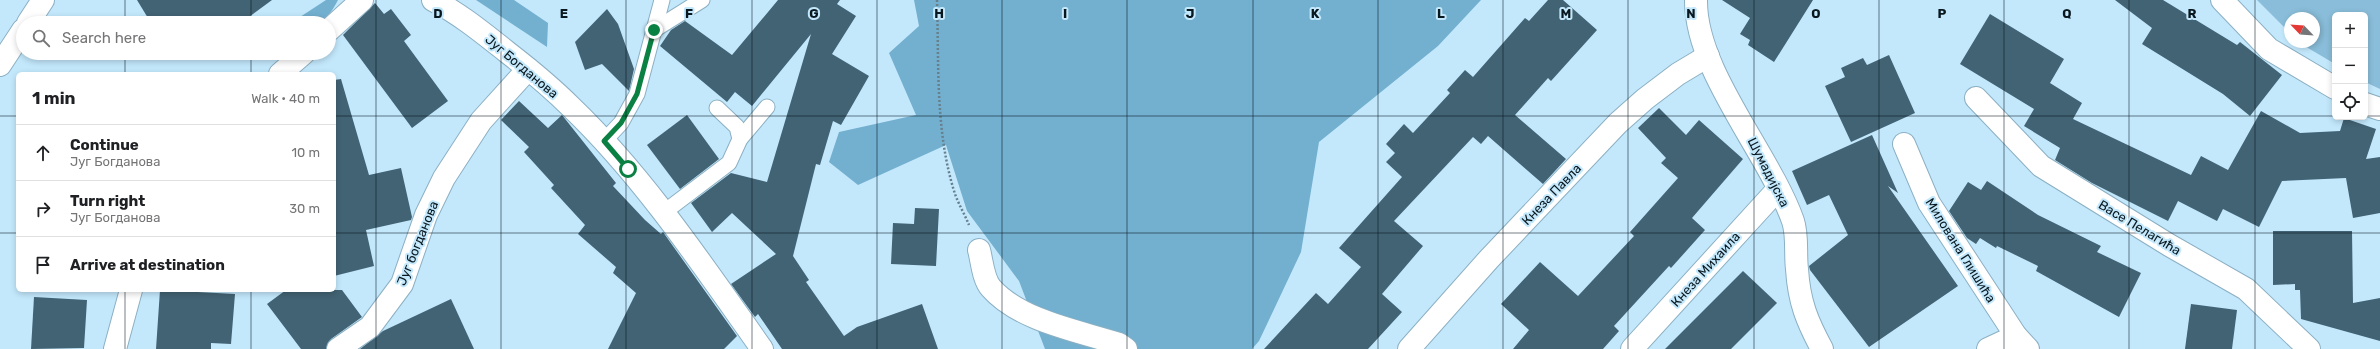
<!DOCTYPE html>
<meta charset="utf-8">
<style>
body{margin:0;font-family:Rubik,sans-serif;background:#f2f2f2;color:#202124}
.controls{position:absolute;right:12px;top:12px;display:grid;overflow:hidden;border-radius:6px;box-shadow:0 2px 6px #0003}
.controls button{width:36px;height:36px;display:grid;place-items:center;padding:0;border:0;border-bottom:1px solid #e0e0e0;background:#fff;color:#202124;font:20px sans-serif}
.compass{position:absolute;left:2284px;top:12px;width:36px;height:36px;border-radius:50%;background:#fff;box-shadow:0 2px 6px #0003;rotate:295deg}
.stop{position:absolute;width:12px;height:12px;margin:-9px;border:3px solid #0b8043;border-radius:50%;background:#fff}
.stop.end{background:#0b8043;border-color:#fff;box-shadow:0 1px 4px #0008}
.list{margin:0;padding:0;list-style:none}
h2{display:flex;justify-content:space-between;align-items:center;height:52px;margin:0;padding:0 16px;font-size:17px}
h2 small{font-size:13px;font-weight:400;color:#757577}
.list li{display:grid;grid-template-columns:26px 1fr auto;gap:12px;align-items:center;box-sizing:border-box;height:56px;padding:0 16px;border-top:1px solid #e0e0e0}
.list b{display:block;font-size:15px;white-space:nowrap}
.list p{margin:0;font-size:13px;white-space:nowrap;color:#757577}
.list em{font-size:13px;font-style:normal;color:#757577}
.icon{flex:none;width:22px;height:22px;fill:none;stroke:currentColor;stroke-width:2;stroke-linecap:round;stroke-linejoin:round}
.map{position:relative;flex:none;width:2380px;height:349px;overflow:hidden}
.search{position:absolute;background:#fff;box-shadow:0 2px 6px #0003;left:16px;top:16px;width:320px;height:44px;display:flex;align-items:center;gap:10px;box-sizing:border-box;padding:0 14px;border-radius:22px;color:#757577;font-size:15px}
.panel{position:absolute;background:#fff;box-shadow:0 2px 6px #0003;left:16px;top:72px;width:320px;height:220px;border-radius:6px}
.map>svg:first-child{display:block}
</style>
<div class="map">
<svg width="2380" height="349" viewBox="0 0 2380 349">
<rect width="100%" height="100%" fill="#c3e8fc"/>
<path fill="#89bdd9" d="M2257 0H2380V89L2365 82V15H2335V64L2298 42H2314V18H2290V33Z"/>
<g fill="#73afcf">
<path d="M326 0H338C327 21 321 23 298 23L300 17Z"/>
<path d="M476 0H514L548 23 547 47Z"/>
<path d="M914 0H1481L1438 46 1319 142 1301 252 1259 341 1252 349H1045L1019 281 967 211 946 145 858 185 829 162 839 132 916 115 889 53 919 26Z"/>
</g>
<g fill="#426374">
<path d="M137 0H272L241 23H151Z"/>
<path d="M778 0H840L837 4 856 16 832 54 869 76 841 125 833 121 820 165 816 164 793 256 809 280 806 282 844 336 857 327 922 304 938 349H782L758 314 755 317 731 284 776 254 732 213 712 232 691 203 731 173 767 182 811 34 752 106 735 92 727 102 660 46 671 30 685 21 732 55Z"/>
<path d="M1548 0H1563L1597 30 1551 81 1548 78 1515 115 1566 159 1543 184 1488 136 1481 144 1473 137 1394 221 1423 246 1382 294 1402 312 1368 349H1264L1316 293 1328 304 1361 267 1339 248 1402 177 1386 162 1395 153 1386 144 1404 124 1413 133 1450 93 1447 90 1465 70 1473 77 1525 18 1529 21Z"/>
<path d="M1722 0H1813L1774 62 1748 45 1750 40 1740 34 1750 18Z"/>
<path d="M2115 0H2163L2237 45 2240 42 2282 75 2250 116 2223 94 2142 44 2152 28Z"/>
<path d="M375 3 384 14 391 9 411 35 404 41 448 101 412 128 343 35Z"/>
<path d="M607 9 618 24 634 69 629 91 602 64 585 70 575 42Z"/>
<path d="M1990 14 2064 59 2050 83 2082 103 2073 119 2191 175 2201 156 2228 170 2261 111 2300 133 2340 131 2344 118 2376 129 2366 159 2380 157V213L2353 218 2346 178 2282 181 2259 227 2223 209 2217 221 2178 201 2168 221 2092 183 2055 160 2060 148 2024 126 2034 109 1960 64Z"/>
<path d="M1889 55 1915 113 1851 142 1825 86 1845 77 1841 68 1863 58 1867 65Z"/>
<path d="M341 79 369 175 401 168 412 217 411 220 366 230 374 266 334 276V80Z"/>
<path d="M519 101 548 128 562 115 616 183 613 186 645 220 661 234 663 232 737 336 724 349H608L636 293 613 273 616 267 578 234 585 225 551 188 554 185 524 152 529 147 501 120Z"/>
<path d="M1659 108 1686 135 1699 120 1743 159 1692 218 1705 230 1671 268 1669 266 1614 326 1619 331 1603 349H1513L1529 330 1501 304 1540 262 1578 296 1634 236 1630 232 1678 178 1661 163 1666 158 1638 128Z"/>
<path d="M687 115 719 159 680 189 647 145Z"/>
<path d="M1872 135 1898 193 1888 186 1958 286 1869 347 1810 270 1809 266 1848 235 1829 195 1807 205 1792 171Z"/>
<path d="M1987 181 2038 215 2101 246 2097 252 2141 273 2119 317 2036 271 2038 266 1997 246 1996 248 1980 238 1976 244 1967 238 1949 211 1968 182 1981 190Z"/>
<path d="M915 208 939 209 936 266 891 264 893 223 914 224Z"/>
<path d="M2273 231H2352L2353 303 2380 298V341L2301 319 2300 290H2295V284L2273 285Z"/>
<path d="M1743 271 1777 303 1731 349H1665Z"/>
<path d="M160 290 235 294 231 344 211 343V349H156Z"/>
<path d="M286 290H342L362 317 331 339 326 349H301L267 304Z"/>
<path d="M34 297 87 300 84 348 31 349Z"/>
<path d="M451 299 474 349H360L383 331Z"/>
<path d="M2191 304 2237 310 2232 349H2185Z"/>
</g>
<g fill="none" stroke-linecap="round" stroke-linejoin="round">
<g stroke="#8cb0c3" stroke-width="17">
<g id="service">
<path d="M654 30 662 0"/>
<path d="M740 139 767 107"/>
<path d="M604 141 621 123 637 94 654 30 702 0"/>
<path d="M663 213 729 163 740 139 737 127 717 108"/>
</g>
</g>
<g stroke="#8cb0c3" stroke-width="24">
<g id="minor">
<path d="M433 0C460 14 483 33 507 52 529 69 551 87 571 107 644 177 704 267 762 349"/>
<path d="M1696 0C1695 71 1769 153 1793 221 1798 236 1795 254 1797 269 1799 302 1807 321 1822 349"/>
<path d="M28 23 43 0"/>
<path d="M329 30 362 0"/>
<path d="M0 65 23 30"/>
<path d="M280 74 304 53"/>
<path d="M1976 98 2041 166 2169 245 2246 289 2309 349"/>
<path d="M1904 144 1929 203 2016 336 2028 349"/>
<path d="M979 250C982 261 983 279 991 288 1020 321 1079 331 1119 344L1126 349"/>
<path d="M115 349 131 290"/>
<path d="M338 349 370 327 402 284 426 215 444 178 481 121 528 69"/>
<path d="M1409 349 1489 259 1618 123 1645 99 1678 74 1708 56"/>
<path d="M1632 349 1778 189"/>
<path d="M1988 349 2016 336"/>
</g>
</g>
<g stroke="#8cb0c3" stroke-width="24">
<g id="tertiary">
<path d="M2222 0 2269 49 2335 88"/>
<path d="M2365 104 2380 109"/>
</g>
</g>
<path stroke="#66808d" stroke-width="2.5" stroke-dasharray="2 2" stroke-linecap="butt" d="M937 0C939 65 935 132 955 194 959 205 965 215 969 225"/>
<use href="#service" stroke="#fff" stroke-width="15"/>
<use href="#minor" stroke="#fff" stroke-width="22"/>
<use href="#tertiary" stroke="#fff" stroke-width="22"/>
</g>
<g fill="none" stroke-linecap="round" stroke-linejoin="round">
<path stroke="#0b8043" stroke-width="5" d="M628 169 604 141 621 123 637 94 654 30"/>
</g>
<path fill="none" stroke="#09171e" stroke-width="1" stroke-opacity="0.55" d="M125 0V23M251 0V23M376 0V349M501 0V349M626 0V349M752 0V349M877 0V349M1002 0V349M1127 0V349M1253 0V349M1378 0V349M1503 0V349M1628 0V349M1754 0V349M1879 0V349M2004 0V349M2129 0V349M2255 0V349M125 53V74M251 53V74M0 116H18M334 116H2335M2365 116H2380M0 233H18M334 233H2380M125 290V349M251 290V349"/>
<g text-anchor="middle" stroke-width="4" stroke-linejoin="round" paint-order="stroke">
<g font-size="13" fill="#09171e" stroke="#c3e8fc">
<text transform="translate(522 66) rotate(40)" y="5">Југ Богданова</text>
<text transform="translate(1769 172) rotate(63)" y="5">Шумадијска</text>
<text transform="translate(1551 194) rotate(-46)" y="5">Кнеза Павла</text>
<text transform="translate(2140 227) rotate(31)" y="5">Васе Пелагића</text>
<text transform="translate(417 243) rotate(-68)" y="5">Југ богданова</text>
<text transform="translate(1961 250) rotate(58)" y="5">Милована Глишића</text>
<text transform="translate(1705 269) rotate(-48)" y="5">Кнеза Михаила</text>
</g>
</g>
<g font-size="13" text-anchor="middle" font-weight="bold" fill="#09171e" stroke="#c3e8fc" stroke-width="4" stroke-linejoin="round" paint-order="stroke">
<text x="438" y="18">D</text>
<text x="564" y="18">E</text>
<text x="689" y="18">F</text>
<text x="814" y="18">G</text>
<text x="939" y="18">H</text>
<text x="1065" y="18">I</text>
<text x="1190" y="18">J</text>
<text x="1315" y="18">K</text>
<text x="1441" y="18">L</text>
<text x="1566" y="18">M</text>
<text x="1691" y="18">N</text>
<text x="1816" y="18">O</text>
<text x="1942" y="18">P</text>
<text x="2067" y="18">Q</text>
<text x="2192" y="18">R</text>
</g>
</svg>
<div class="controls">
<button>+</button>
<button>−</button>
<button><svg class="icon" aria-label="locate" viewBox="0 0 24 24"><circle cx="12" cy="12" r="6"/><path d="M12 2v4M12 18v4M2 12h4M18 12h4"/></svg></button>
</div>
<svg class="compass" viewBox="-18 -18 36 36"><path d="M0-13l5 13h-10z" fill="#e53935"/><path d="M0 13l5-13h-10z" fill="#757577"/></svg>
<div class="stop" style="left:628px;top:169px"></div>
<div class="stop end" style="left:654px;top:30px"></div>
<div class="search"><svg class="icon" aria-label="search" viewBox="0 0 24 24"><circle cx="10" cy="10" r="6"/><path d="M15 15l6 6"/></svg>Search here</div>
<section class="panel">
<h2>1 min<small>Walk · 40 m</small></h2>
<ul class="list">
<li><svg class="icon" aria-label="ahead" viewBox="0 0 24 24"><path d="M12 20V5M6 11l6-6 6 6"/></svg><div><b>Continue</b><p>Југ Богданова</p></div><em>10 m</em></li>
<li><svg class="icon" aria-label="right" viewBox="0 0 24 24"><path d="M7 20v-9h11M14 6l5 5-5 5"/></svg><div><b>Turn right</b><p>Југ Богданова</p></div><em>30 m</em></li>
<li><svg class="icon" aria-label="arrive" viewBox="0 0 24 24"><path d="M6 21V4h12l-3 4 3 4H6"/></svg><div><b>Arrive at destination</b></div></li>
</ul>
</section>
</div>
